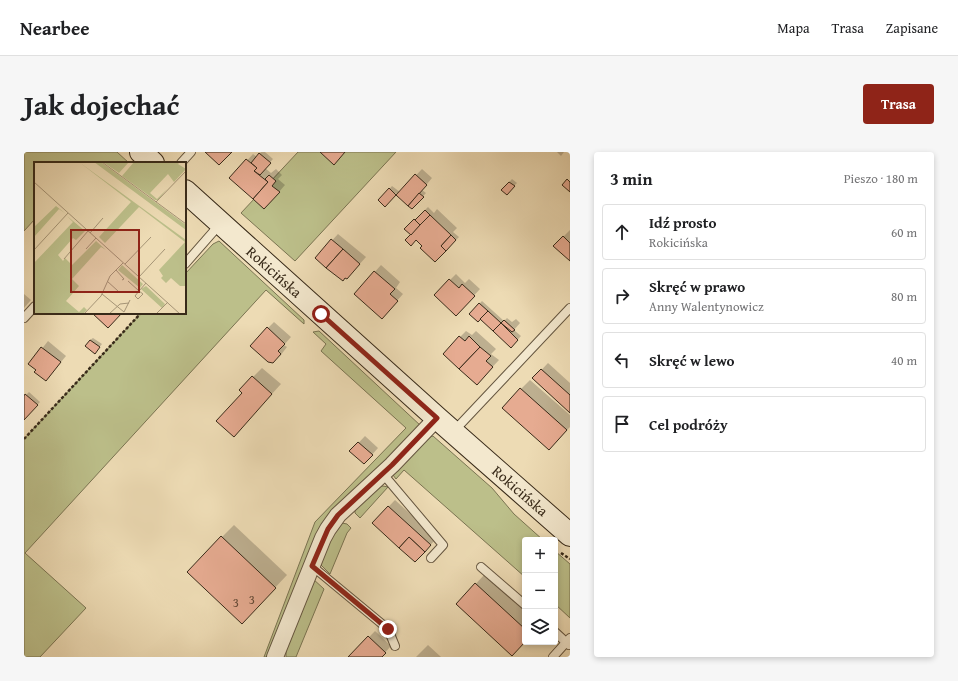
<!DOCTYPE html>
<html lang="pl">
<meta charset="utf-8">
<style>
body{margin:0;font-family:"Gentium Book Plus",serif;background:#f6f6f6;color:#202124}
.controls{position:absolute;right:12px;bottom:12px;display:grid;overflow:hidden;border-radius:4px;box-shadow:0 2px 6px #0003}
.controls button{width:36px;height:36px;display:grid;place-items:center;padding:0;border:0;border-bottom:1px solid #e0e0e0;background:#fff;color:#202124;font:20px sans-serif}
.stop{position:absolute;width:12px;height:12px;margin:-9px;border:3px solid #8f2418;border-radius:50%;background:#fff}
.stop.end{background:#8f2418;border-color:#fff;box-shadow:0 1px 4px #0008}
.list{margin:0;padding:0;list-style:none}
h2{display:flex;justify-content:space-between;align-items:center;height:52px;margin:0;padding:0 16px;font-size:17px}
h2 small{font-size:13px;font-weight:400;color:#757577}
.list li{display:grid;grid-template-columns:26px 1fr auto;gap:12px;align-items:center;box-sizing:border-box;height:56px;margin:0 8px 8px;padding:0 8px;border:1px solid #e0e0e0;border-radius:4px}
.list b{display:block;font-size:15px;white-space:nowrap}
.list p{margin:0;font-size:13px;white-space:nowrap;color:#757577}
.list em{font-size:13px;font-style:normal;color:#757577}
.icon{flex:none;width:22px;height:22px;fill:none;stroke:currentColor;stroke-width:2;stroke-linecap:round;stroke-linejoin:round}
.map{position:relative;flex:none;width:546px;height:505px;overflow:hidden;border-radius:4px}
header{display:flex;align-items:center;gap:24px;box-sizing:border-box;height:56px;padding:0 20px;background:#fff;border-bottom:1px solid #e0e0e0}
header strong{font-size:19px}
nav{display:flex;gap:22px;margin-inline-start:auto;font-size:14px}
.intro{display:flex;align-items:center;justify-content:space-between;box-sizing:border-box;height:96px;padding:0 24px}
h1{margin:0;font-size:28px}
.button{padding:10px 18px;border-radius:4px;background:#8f2418;color:#fff;font-size:14px;font-weight:700}
main{display:flex;gap:24px;padding:0 24px}
aside{flex:1;background:#fff;border-radius:4px;box-shadow:0 2px 6px #0003}
.map>svg:first-child{display:block}
</style>
<header>
<strong>Nearbee</strong>
<nav><a>Mapa</a><a>Trasa</a><a>Zapisane</a></nav>
</header>
<div class="intro"><h1>Jak dojechać</h1><a class="button">Trasa</a></div>
<main>
<div class="map">
<svg width="546" height="505" viewBox="0 0 546 505">
<rect width="100%" height="100%" fill="#eddbb4"/>
<filter id="stains"><feTurbulence type="fractalNoise" baseFrequency=".005" numOctaves="4"/><feColorMatrix values="0 0 0 0 .2 0 0 0 0 .09 0 0 0 0 .02 0 0 0 .5 -.17"/></filter>
<radialGradient id="worn" r=".72"><stop offset=".6" stop-color="#630" stop-opacity="0"/><stop offset="1" stop-color="#630" stop-opacity=".3"/></radialGradient>
<g fill="#bcbf8a" stroke="#7a7452">
<path d="M0 0H93L105 11H11V67L0 79Z"/>
<path d="M274 0H372L271 109 217 61Z"/>
<path d="M195 89 280 168V172L242 138 1 401 62 456 16 505H0V287L117 161H161V122L189 92Z"/>
<path d="M295 179 397 274 312 357 245 505H240L291 370 382 276 297 199 302 192 289 180Z"/>
<path d="M409 284 468 336 490 362 519 388H501V425L380 318 372 327 369 323 372 316 406 285Z"/>
<path d="M359 334 364 335 336 366 331 361V358L353 335Z"/>
<path d="M318 371 323 372 327 376 323 381 306 422 295 411 310 378Z"/>
<path d="M531 399 546 412V466L531 452Z"/>
<path d="M288 426 300 437 272 505H262V492Z"/>
</g>
<g fill="#0003">
<path d="M237 0H241L249 7 241 16 247 21 252 17 258 23 254 27 261 33 247 49 207 26 229 2 233 5Z"/>
<path d="M533 0H540L537 4Z"/>
<path d="M398 17 408 26 398 38 402 41 388 56 372 41 361 54 355 48 368 34 376 40Z"/>
<path d="M488 27 493 31 483 41 479 37Z"/>
<path d="M404 55 410 61 413 57 433 76 429 80 435 85 411 109 400 94 394 77H382Z"/>
<path d="M546 78V108L539 85Z"/>
<path d="M314 82 342 105 323 126 292 106Z"/>
<path d="M357 113 376 130 372 136 379 142 364 159 331 142Z"/>
<path d="M432 122 441 131 445 127 456 137 432 163 411 143Z"/>
<path d="M0 142 7 148 0 156Z"/>
<path d="M458 149 480 169 483 166 488 170 492 167 496 171 490 178 497 184 487 195 456 166 446 162Z"/>
<path d="M250 170 267 185 260 193 263 195 256 204 244 176Z"/>
<path d="M442 179 448 183 452 179 472 197 467 202 475 208 459 225 436 185Z"/>
<path d="M69 186 78 192 74 197 66 188Z"/>
<path d="M24 189 42 204 22 228 6 212Z"/>
<path d="M524 211 546 231V260L510 226Z"/>
<path d="M238 216 257 232 219 274 220 241 229 225Z"/>
<path d="M506 228 546 263V275L525 297 497 237Z"/>
<path d="M5 240 16 250 0 267V245Z"/>
<path d="M341 284 354 296 346 305 327 299Z"/>
<path d="M371 348 413 386 397 403 349 371Z"/>
<path d="M210 373 263 423 230 458 198 385Z"/>
<path d="M461 422 501 459V489L433 452Z"/>
<path d="M351 479 367 494 357 505H326Z"/>
<path d="M404 493 417 505H392Z"/>
</g>
<g fill="#e6ab91" stroke="#382a19">
<path d="M181 0H208L195 13Z"/>
<path d="M296 0H321L310 13Z"/>
<path d="M235 1 247 11 236 23 230 19 233 16 227 11Z"/>
<path d="M222 7 233 16 230 19 244 30 229 47 205 26Z"/>
<path d="M391 22 403 33 384 54 372 43Z"/>
<path d="M245 23 252 29 248 34 256 40 240 57 229 47 244 30 241 27Z"/>
<path d="M543 27 546 30V40L538 33Z"/>
<path d="M485 30 491 34 483 43 477 38Z"/>
<path d="M365 36 372 43 361 55 354 48Z"/>
<path d="M395 41 400 45 388 57 384 54Z"/>
<path d="M401 58 406 63 396 73 391 68Z"/>
<path d="M406 63 427 83 417 94 422 99 411 110 396 96 398 94 392 88 387 94 381 88Z"/>
<path d="M390 67 396 73 387 83 380 77Z"/>
<path d="M427 83 432 88 422 99 417 94Z"/>
<path d="M539 84 546 91V109L529 94Z"/>
<path d="M307 87 319 97 302 116 291 106Z"/>
<path d="M319 97 336 112 323 127 321 126 319 129 302 116Z"/>
<path d="M350 119 371 137 366 142 374 149 358 167 330 142Z"/>
<path d="M425 127 435 136 438 132 451 144 432 164 410 143Z"/>
<path d="M455 151 464 159 454 170 445 162Z"/>
<path d="M464 159 477 171 469 179 456 167Z"/>
<path d="M68 161H98L84 176Z"/>
<path d="M480 168 491 178 488 180 477 171Z"/>
<path d="M477 171 494 188 487 196 469 179Z"/>
<path d="M243 175 261 192 254 199 257 202 249 211 244 210 226 194Z"/>
<path d="M435 184 441 189 445 184 456 195 435 217 419 202Z"/>
<path d="M66 188 76 195 71 202 61 194Z"/>
<path d="M17 195 37 210 22 229 10 220 12 218 4 212Z"/>
<path d="M456 195 467 204 462 209 469 215 453 233 435 217Z"/>
<path d="M517 217 546 243V261L508 226Z"/>
<path d="M228 224 248 242 210 285 192 269 218 241 215 238Z"/>
<path d="M496 236 543 278 525 298 478 256Z"/>
<path d="M1 242 14 253 0 268V244Z"/>
<path d="M334 290 349 303 340 312 325 299Z"/>
<path d="M364 354 407 393 401 400 385 385 375 396 348 371Z"/>
<path d="M197 384 252 436 218 472 163 420Z"/>
<path d="M385 385 401 400 391 410 375 396Z"/>
<path d="M451 431 501 477V490L488 504 432 452Z"/>
<path d="M344 484 362 501 358 505H324Z"/>
</g>
<g fill="none" stroke-linecap="round" stroke-linejoin="round">
<g stroke="#655640" stroke-width="10">
<g id="lane">
<path d="M157 11 167 0"/>
<path d="M161 112 196 72"/>
<path d="M0 166 11 154"/>
<path d="M430 279 546 156"/>
<path d="M359 322 419 393 407 406"/>
<path d="M288 414 364 477 371 494"/>
<path d="M457 415 501 453"/>
<path d="M531 480 545 493"/>
<path d="M529 505 546 486"/>
</g>
</g>
<g stroke="#655640" stroke-width="18">
<path id="street" d="M251 505 299 386 304 377 314 363 368 313 413 266"/>
</g>
<g stroke="#382a19" stroke-width="24">
<g id="secondary">
<path d="M117 0 129 11"/>
<path d="M161 39 413 266 546 383"/>
</g>
</g>
<g stroke="#382a19" stroke-width="2.5" stroke-dasharray="3 2" stroke-linecap="butt">
<path d="M0 287 117 161"/>
<path d="M537 401 546 407"/>
</g>
<use href="#lane" stroke="#f3e8ce" stroke-width="8"/>
<use href="#street" stroke="#f3e8ce" stroke-width="16"/>
<use href="#secondary" stroke="#f3e8ce" stroke-width="22"/>
</g>
<g fill="none" stroke-linecap="round" stroke-linejoin="round">
<path stroke="#8f2418" stroke-width="5" d="M297 162 413 266 368 313 314 363 304 377 288 414 364 477"/>
</g>
<g text-anchor="middle" stroke-width="3.5" stroke-linejoin="round" paint-order="stroke">
<g font-size="13" fill="#644a37">
<text x="228" y="452">3</text>
<text x="212" y="455">3</text>
</g>
<g font-size="15" fill="#382a19" stroke="#f3e8ce">
<text transform="translate(250 120) rotate(42)" y="5">Rokicińska</text>
<text transform="translate(496 339) rotate(41)" y="5">Rokicińska</text>
</g>
</g>
<g transform="translate(10 10)">
<rect width="152" height="152" fill="#eddbb4"/>
<path d="M45 0 152 78V124H146L137 116 132 121 127 116 129 114 125 108 151 80 105 45 71 81 65 75 97 40ZM60 0H67L152 63V68ZM69 0H95L85 11ZM100 0H146L144 2 152 7 140 20 134 12 116 31 123 37 133 27 124 38H121L88 14ZM22 44 32 52 25 47 0 75V65ZM33 54 51 69 42 78 39 76 24 93 29 99 31 96 38 103 62 79 72 88 67 85 38 117 45 124 32 139 45 150 50 145 53 148 49 152H0V101L39 60ZM88 103 109 122 106 126 84 108ZM112 124 131 142 128 146 107 127Z" fill="#bcbf8a"/>
<path fill="none" stroke="#a59476" stroke-width="1" d="M68 0 152 62M0 20 146 152M122 40 152 9M56 71 69 56M52 87 62 76M0 88 34 51M30 97 54 69M91 102 117 75M82 108 90 117 88 118M105 115 131 87M73 119 84 129M94 119 105 129 109 132 104 137 101 134 105 129 112 121M68 132 90 150 96 138M50 152 67 134 76 114 89 101M75 152 86 142 95 141M122 152 134 140"/>
<path fill="#8f2418" fill-opacity="0.15" stroke="#8f2418" stroke-width="2" d="M37 68H105V130H37Z"/>
<rect width="152" height="152" fill="none" stroke="#382a19" stroke-width="2"/>
</g>
<rect width="100%" height="100%" filter="url(#stains)"/>
<rect width="100%" height="100%" fill="url(#worn)"/>
</svg>
<div class="controls">
<button>+</button>
<button>−</button>
<button><svg class="icon" aria-label="layers" viewBox="0 0 24 24"><path d="M12 4l9 5-9 5-9-5zM3 14l9 5 9-5"/></svg></button>
</div>
<div class="stop" style="left:297px;top:162px"></div>
<div class="stop end" style="left:364px;top:477px"></div>
</div>
<aside>
<h2>3 min<small>Pieszo · 180 m</small></h2>
<ul class="list">
<li><svg class="icon" aria-label="ahead" viewBox="0 0 24 24"><path d="M12 20V5M6 11l6-6 6 6"/></svg><div><b>Idź prosto</b><p>Rokicińska</p></div><em>60 m</em></li>
<li><svg class="icon" aria-label="right" viewBox="0 0 24 24"><path d="M7 20v-9h11M14 6l5 5-5 5"/></svg><div><b>Skręć w prawo</b><p>Anny Walentynowicz</p></div><em>80 m</em></li>
<li><svg class="icon" aria-label="left" viewBox="0 0 24 24"><path d="M17 20v-9H6M10 6l-5 5 5 5"/></svg><div><b>Skręć w lewo</b></div><em>40 m</em></li>
<li><svg class="icon" aria-label="arrive" viewBox="0 0 24 24"><path d="M6 21V4h12l-3 4 3 4H6"/></svg><div><b>Cel podróży</b></div></li>
</ul>
</aside>
</main>
